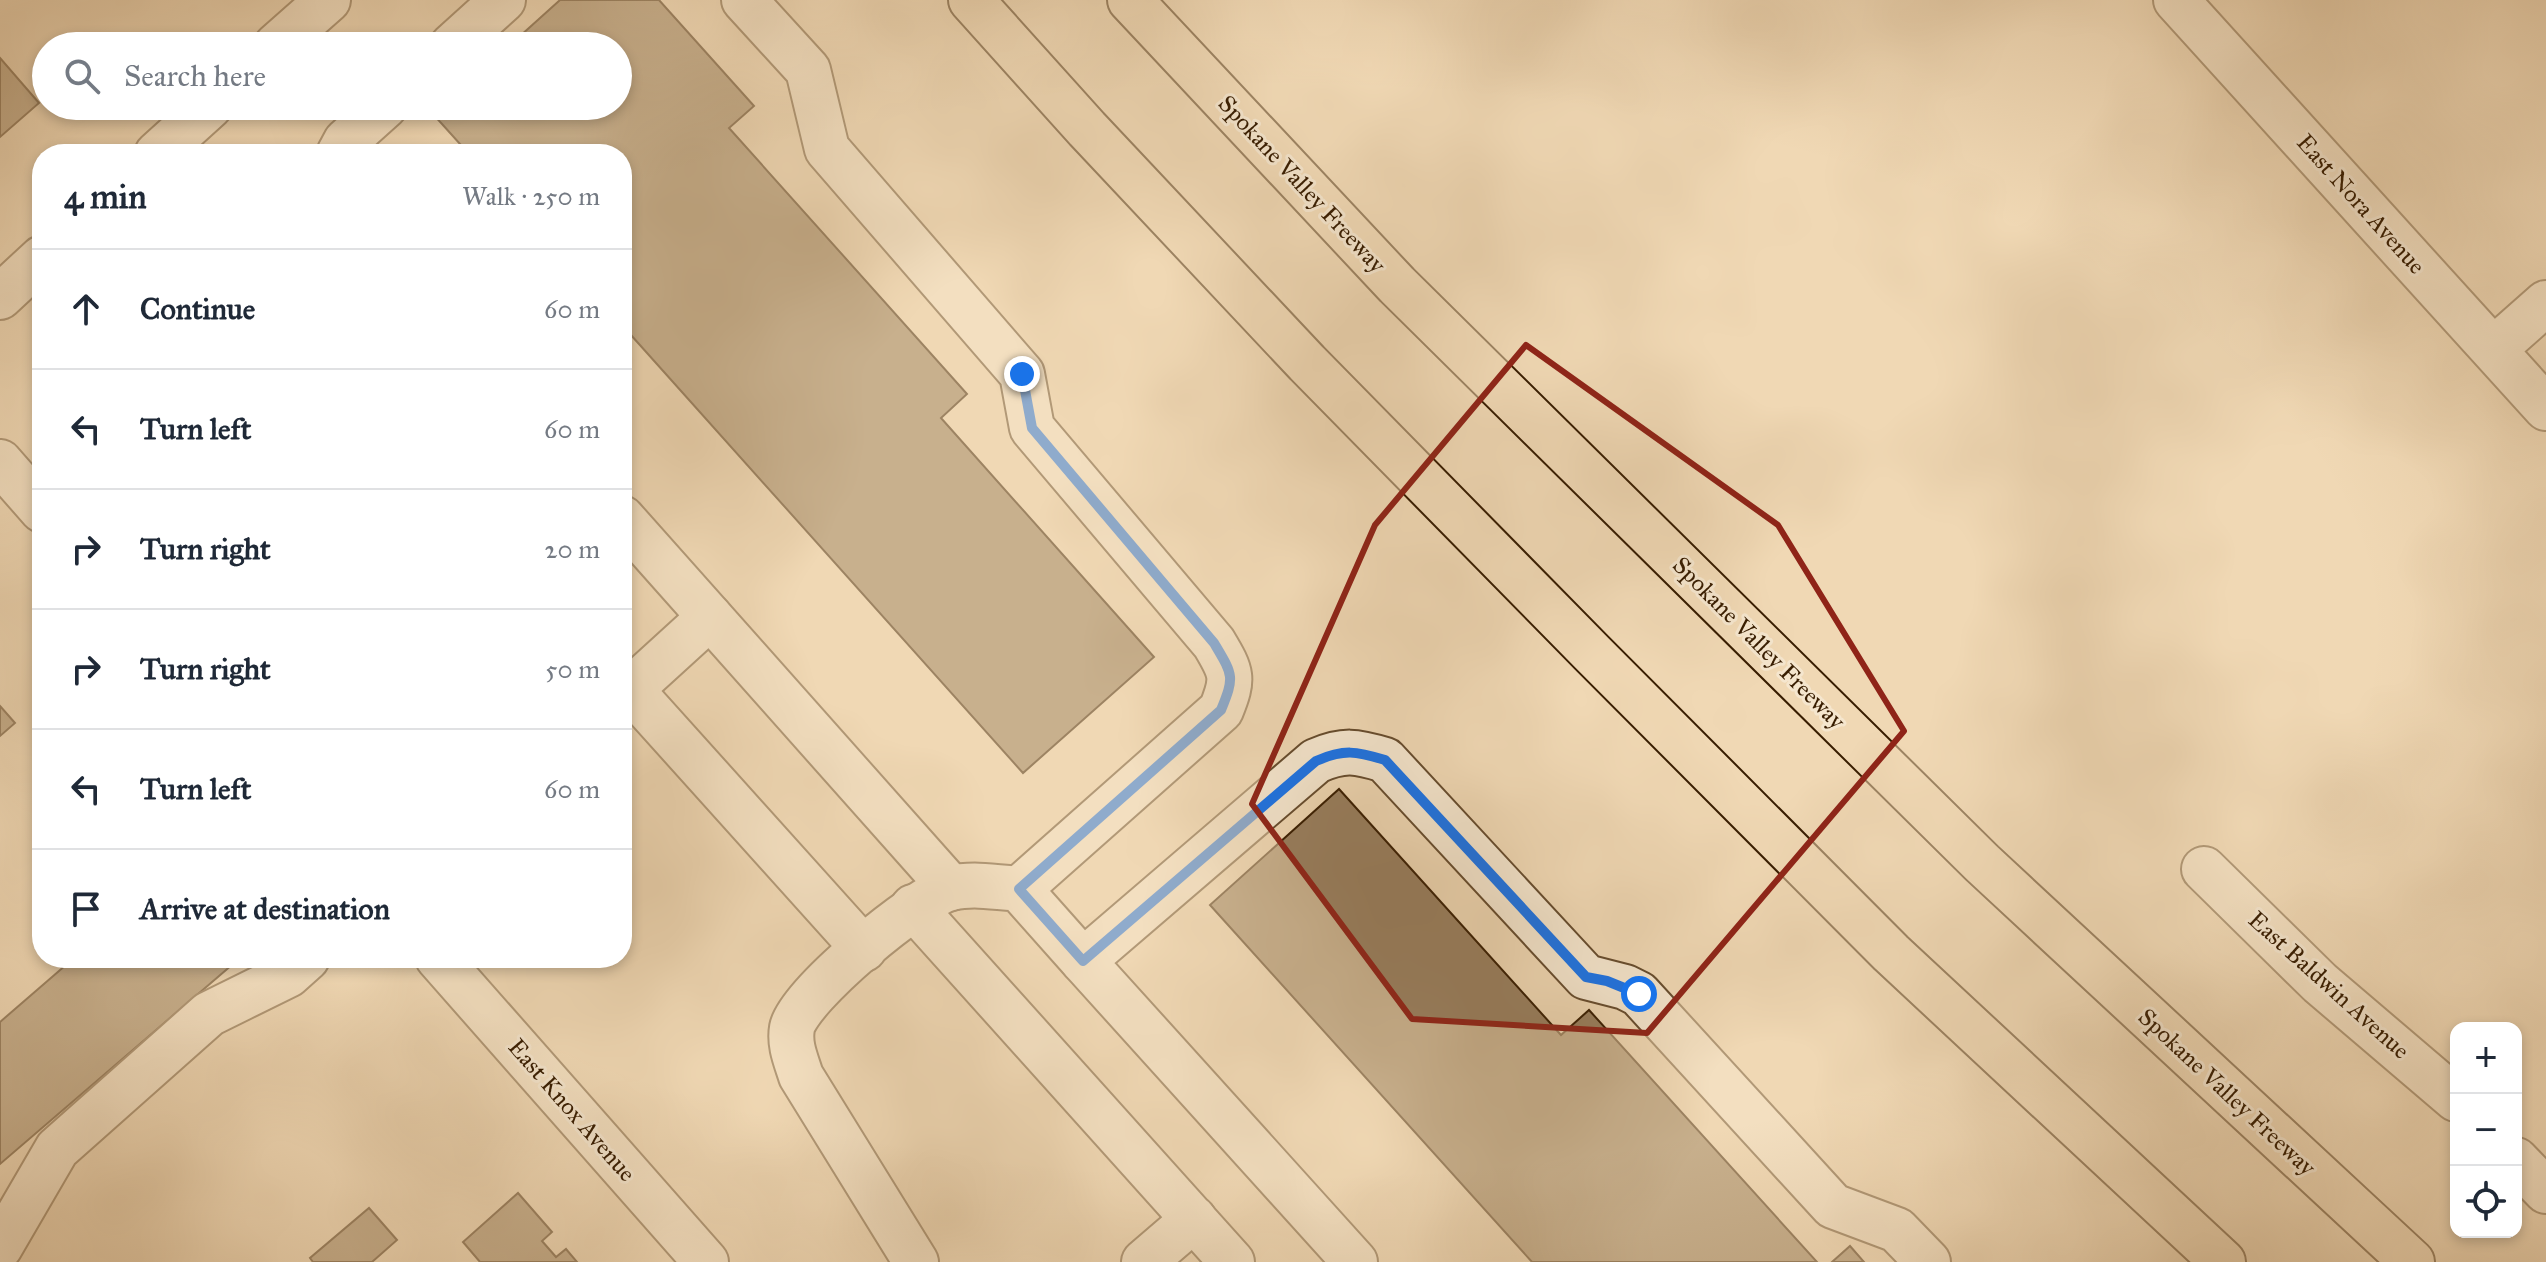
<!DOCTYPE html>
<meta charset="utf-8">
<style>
body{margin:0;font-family:"IM FELL Great Primer",serif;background:#f6f6f7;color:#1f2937}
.controls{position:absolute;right:24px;bottom:24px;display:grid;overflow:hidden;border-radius:16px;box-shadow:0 4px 12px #0003}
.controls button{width:72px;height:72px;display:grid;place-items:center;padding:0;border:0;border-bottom:2px solid #e0e1e3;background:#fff;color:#1f2937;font:40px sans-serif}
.stop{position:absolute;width:24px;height:24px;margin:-18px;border:6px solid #1a73e8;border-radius:50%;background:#fff}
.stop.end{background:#1a73e8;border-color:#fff;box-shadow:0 2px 8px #0008}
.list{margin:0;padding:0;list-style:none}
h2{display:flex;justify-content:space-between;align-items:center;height:104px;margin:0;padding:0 32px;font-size:34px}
h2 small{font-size:26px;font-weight:400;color:#747a83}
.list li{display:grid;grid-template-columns:52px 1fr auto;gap:24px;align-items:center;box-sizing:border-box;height:120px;padding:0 32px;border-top:2px solid #e0e1e3}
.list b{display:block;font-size:30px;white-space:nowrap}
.list em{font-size:26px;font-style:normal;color:#747a83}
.icon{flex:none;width:44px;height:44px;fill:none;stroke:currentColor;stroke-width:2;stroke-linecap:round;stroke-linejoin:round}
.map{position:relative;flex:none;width:2546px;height:1262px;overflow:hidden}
.search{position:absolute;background:#fff;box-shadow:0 4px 12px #0003;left:32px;top:32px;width:600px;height:88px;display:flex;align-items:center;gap:20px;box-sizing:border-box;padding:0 28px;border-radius:44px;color:#747a83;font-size:30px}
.panel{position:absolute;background:#fff;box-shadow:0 4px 12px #0003;left:32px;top:144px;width:600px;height:824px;border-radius:32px}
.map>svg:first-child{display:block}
</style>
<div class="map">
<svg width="2546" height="1262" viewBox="0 0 2546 1262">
<rect width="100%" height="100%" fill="#f0d8b4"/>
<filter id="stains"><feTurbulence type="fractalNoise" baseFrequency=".0025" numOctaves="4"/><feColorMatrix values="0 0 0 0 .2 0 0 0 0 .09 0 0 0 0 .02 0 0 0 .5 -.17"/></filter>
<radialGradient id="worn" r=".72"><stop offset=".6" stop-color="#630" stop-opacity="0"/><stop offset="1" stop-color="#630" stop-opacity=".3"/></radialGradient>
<g fill="#987e5e" stroke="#381d01" stroke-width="2">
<path d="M560 0H659L754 106 729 128 967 394 941 418 1154 657 1023 773 622 325V154H469L433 114 442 106H618V46H509Z"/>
<path d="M0 58 39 103 0 137Z"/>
<path d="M0 706 15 723 0 736Z"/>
<path d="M1339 789 1561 1035 1589 1010 1817 1262H1532L1210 905Z"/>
<path d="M74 958H240L0 1164V1022Z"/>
<path d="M518 1193 552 1232 542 1241 556 1257 566 1249 577 1262H480L463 1242Z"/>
<path d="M369 1208 397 1240 372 1262H313L310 1258Z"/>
<path d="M1850 1246 1864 1262H1832Z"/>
</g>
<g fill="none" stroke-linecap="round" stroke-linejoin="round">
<g stroke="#664c2e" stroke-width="48">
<g id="minor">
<path d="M744 0 808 70 827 149 1022 374 1032 428 1214 643C1232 673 1234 678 1221 710L1019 889"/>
<path d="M2176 0 2546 408"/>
<path d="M276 46 328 0"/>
<path d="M452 46 503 0"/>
<path d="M157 154 210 106"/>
<path d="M339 154 346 141 385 106"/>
<path d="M0 297 42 258"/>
<path d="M2494 349 2546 303"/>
<path d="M0 462 42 510"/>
<path d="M622 518 951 888"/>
<path d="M622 680 864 949"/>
<path d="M631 689 710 617"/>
<path d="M2204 869 2320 983 2456 1099"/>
<path d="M913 907 1232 1262"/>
<path d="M438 958 706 1262"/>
<path d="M2516 1160 2546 1191"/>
<path d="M0 1247 57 1149 209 1014 288 975 307 958"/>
<path d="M916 1262 801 1076C796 1060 789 1045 792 1028 798 996 919 896 951 888 972 883 997 887 1019 889L1083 961"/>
<path d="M1144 1262 1194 1219"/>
<path d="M1355 1262 1083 961 1316 761C1344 749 1356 751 1385 760L1586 977 1625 987 1639 994 1833 1206 1897 1230 1928 1262"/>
</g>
</g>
<g stroke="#381d01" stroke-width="48">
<g id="highway">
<path d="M971 0 1087 129 1307 363 1592 653 1891 953 2223 1262"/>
<path d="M1130 0 1397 285 1982 863 2412 1262"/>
</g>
</g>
<use href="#minor" stroke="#f5e6ce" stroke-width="44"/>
<use href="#highway" stroke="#f0d8b4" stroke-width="44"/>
</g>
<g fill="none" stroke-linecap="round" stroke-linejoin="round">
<path stroke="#1a73e8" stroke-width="10" d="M1022 374 1032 428 1214 643C1233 675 1235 676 1221 710L1019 889 1083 961 1316 761C1344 749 1356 751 1385 760L1586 977 1607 981 1639 994"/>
</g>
<path d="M0 0H2546V1262H0ZM1526 345 1778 525 1904 731 1647 1033 1412 1019 1252 804 1375 525Z" fill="#f0d8b4" fill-opacity=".55" fill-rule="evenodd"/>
<path fill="none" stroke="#8f2418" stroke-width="6" stroke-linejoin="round" d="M1526 345 1778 525 1904 731 1647 1033 1412 1019 1252 804 1375 525Z"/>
<g text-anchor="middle" stroke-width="6" stroke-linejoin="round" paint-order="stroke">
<g font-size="24" fill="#381d01" stroke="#f5e6ce">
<text transform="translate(1302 184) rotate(47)" y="8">Spokane Valley Freeway</text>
<text transform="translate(2361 204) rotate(48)" y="8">East Nora Avenue</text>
<text transform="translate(1759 643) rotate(45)" y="8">Spokane Valley Freeway</text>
<text transform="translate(2329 985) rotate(42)" y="8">East Baldwin Avenue</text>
<text transform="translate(2227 1092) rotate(43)" y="8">Spokane Valley Freeway</text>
<text transform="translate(572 1110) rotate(49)" y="8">East Knox Avenue</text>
</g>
</g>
<rect width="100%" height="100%" filter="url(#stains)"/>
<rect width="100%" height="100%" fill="url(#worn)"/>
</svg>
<div class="controls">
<button>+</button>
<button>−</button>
<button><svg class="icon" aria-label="locate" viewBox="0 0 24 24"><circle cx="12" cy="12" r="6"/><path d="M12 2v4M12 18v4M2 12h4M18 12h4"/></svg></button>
</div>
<div class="stop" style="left:1639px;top:994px"></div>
<div class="stop end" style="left:1022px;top:374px"></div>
<div class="search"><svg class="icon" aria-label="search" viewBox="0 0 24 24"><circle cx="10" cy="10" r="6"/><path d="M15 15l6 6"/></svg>Search here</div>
<section class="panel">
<h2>4 min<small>Walk · 250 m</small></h2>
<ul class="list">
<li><svg class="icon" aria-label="ahead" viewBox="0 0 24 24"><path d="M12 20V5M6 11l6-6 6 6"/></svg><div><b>Continue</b></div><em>60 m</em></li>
<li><svg class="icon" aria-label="left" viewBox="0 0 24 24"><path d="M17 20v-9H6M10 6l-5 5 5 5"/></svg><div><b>Turn left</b></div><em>60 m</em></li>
<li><svg class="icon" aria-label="right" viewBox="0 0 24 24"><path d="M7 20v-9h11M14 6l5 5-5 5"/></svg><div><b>Turn right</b></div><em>20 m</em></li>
<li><svg class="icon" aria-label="right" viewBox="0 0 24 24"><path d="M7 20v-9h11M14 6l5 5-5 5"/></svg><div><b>Turn right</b></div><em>50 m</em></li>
<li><svg class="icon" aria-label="left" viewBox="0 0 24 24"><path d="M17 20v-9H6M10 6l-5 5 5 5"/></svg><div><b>Turn left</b></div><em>60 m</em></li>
<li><svg class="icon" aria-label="arrive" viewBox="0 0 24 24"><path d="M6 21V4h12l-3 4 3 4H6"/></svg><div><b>Arrive at destination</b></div></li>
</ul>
</section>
</div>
